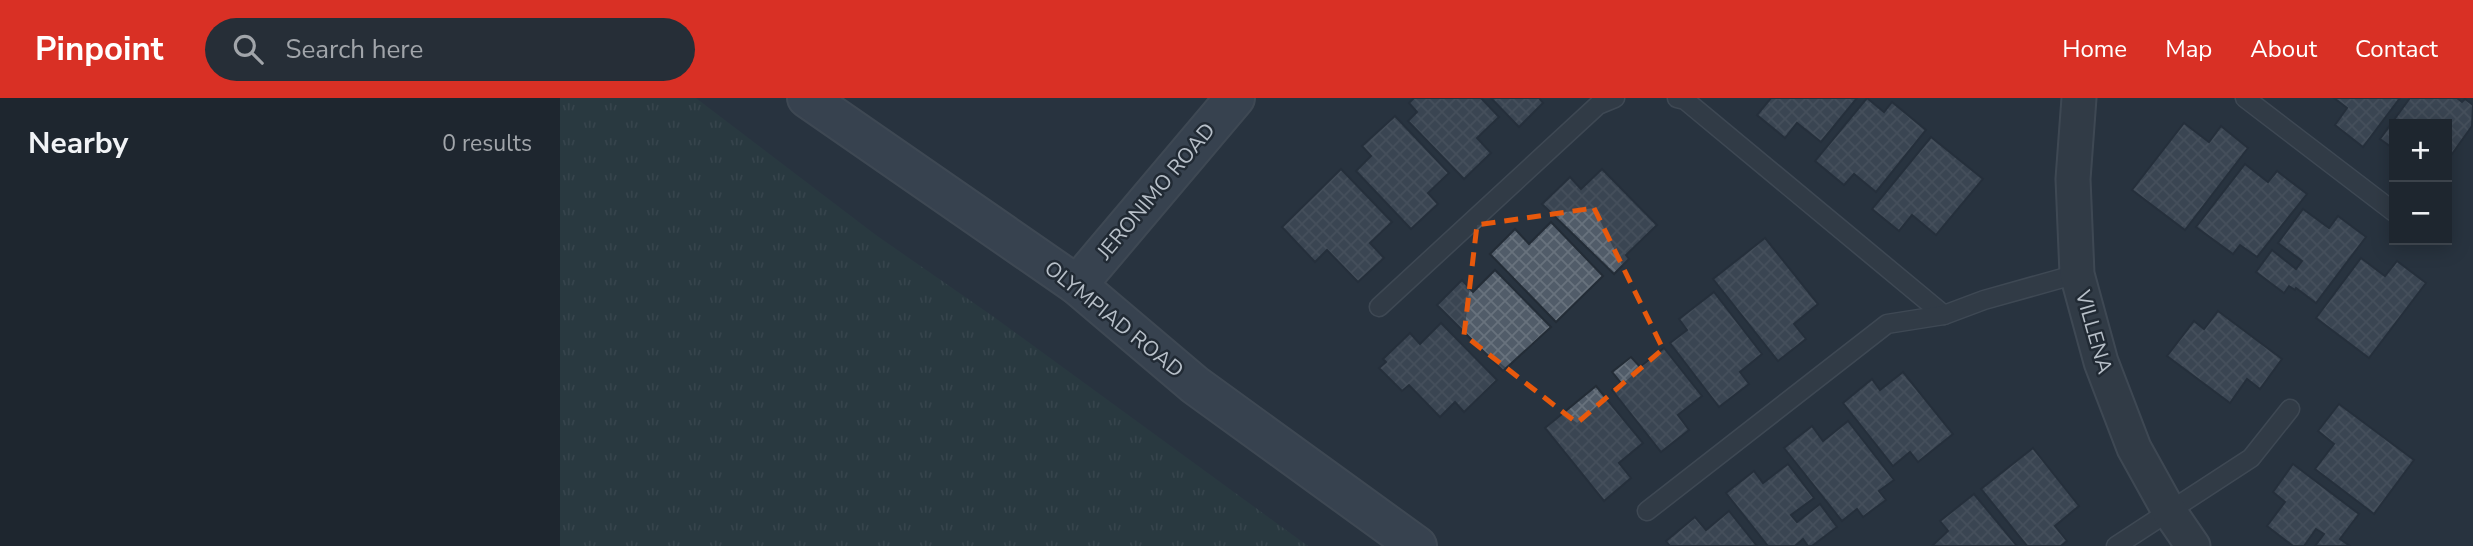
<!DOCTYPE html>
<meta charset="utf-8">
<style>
body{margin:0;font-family:"Nunito Sans",sans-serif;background:#262e37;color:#f1f3f6}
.controls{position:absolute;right:21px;top:21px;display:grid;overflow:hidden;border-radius:0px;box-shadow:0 4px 18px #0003}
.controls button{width:63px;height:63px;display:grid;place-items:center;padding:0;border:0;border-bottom:2px solid #3c434b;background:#1e262f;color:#f1f3f6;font:35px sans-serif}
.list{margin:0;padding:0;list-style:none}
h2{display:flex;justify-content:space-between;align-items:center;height:91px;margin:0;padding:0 28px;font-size:30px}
h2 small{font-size:23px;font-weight:400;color:#a1a5aa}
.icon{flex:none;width:38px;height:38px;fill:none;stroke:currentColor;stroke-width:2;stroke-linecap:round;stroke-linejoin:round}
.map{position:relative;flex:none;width:1913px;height:448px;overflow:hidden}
header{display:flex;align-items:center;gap:42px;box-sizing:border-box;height:98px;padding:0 35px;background:#d93025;color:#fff}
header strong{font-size:33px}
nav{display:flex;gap:38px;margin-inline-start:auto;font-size:24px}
.search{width:490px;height:63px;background:#262e37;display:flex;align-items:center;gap:18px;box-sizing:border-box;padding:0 24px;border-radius:38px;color:#a1a5aa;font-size:26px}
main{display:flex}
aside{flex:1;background:#1e262f}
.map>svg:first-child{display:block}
</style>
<header>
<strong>Pinpoint</strong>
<div class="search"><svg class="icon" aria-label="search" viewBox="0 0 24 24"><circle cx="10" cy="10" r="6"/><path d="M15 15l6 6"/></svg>Search here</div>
<nav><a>Home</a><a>Map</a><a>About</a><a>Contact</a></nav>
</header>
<main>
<aside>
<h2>Nearby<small>0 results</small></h2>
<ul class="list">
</ul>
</aside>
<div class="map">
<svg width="1913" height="448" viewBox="0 0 1913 448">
<defs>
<pattern id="grass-tufts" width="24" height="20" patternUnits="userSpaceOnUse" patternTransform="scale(1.75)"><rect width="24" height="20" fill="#2b4041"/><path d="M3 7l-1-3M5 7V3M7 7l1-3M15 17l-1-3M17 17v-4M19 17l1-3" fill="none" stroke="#485a5b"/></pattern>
<pattern id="building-cross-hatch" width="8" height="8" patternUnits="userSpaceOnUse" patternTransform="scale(1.75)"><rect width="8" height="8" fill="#515c69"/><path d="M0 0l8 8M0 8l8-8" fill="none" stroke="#68727d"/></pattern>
</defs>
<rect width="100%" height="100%" fill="#28333f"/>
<path fill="url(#grass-tufts)" d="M0 0H136L316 137 434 219 748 448H0Z"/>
<g fill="url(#building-cross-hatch)" stroke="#232c36" stroke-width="2">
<path d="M854 0H921L939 19 917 40 931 55 904 81 848 23 857 14 849 5Z"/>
<path d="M931 0H979L983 5 959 29Z"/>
<path d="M1211 0H1297L1261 44 1237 25 1225 40 1197 17Z"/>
<path d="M1307 0 1324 14 1332 4 1366 32 1316 94 1294 76 1284 87 1255 63Z"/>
<path d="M1774 0H1840L1803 49 1775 27 1787 10Z"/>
<path d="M1850 0H1897L1902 4 1905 1 1913 7 1912 28 1887 63V26H1834V51L1820 41Z"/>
<path d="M835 18 889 75 868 95 878 106 851 131 796 73 811 58 802 48Z"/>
<path d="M1624 25 1649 44 1661 28 1688 50 1625 132 1572 92Z"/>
<path d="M1371 39 1423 81 1376 137 1352 117 1339 133 1312 111Z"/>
<path d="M1685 66 1708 84 1717 73 1747 96 1697 159 1680 147 1673 156 1636 129Z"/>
<path d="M781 71 832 124 810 145 824 160 798 184 767 152 755 164 722 129Z"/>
<path d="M1042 71 1097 127 1066 157 1069 161 1054 176 982 106 1010 79 1021 91Z"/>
<path d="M1743 111 1769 130 1778 118 1806 139 1756 205 1736 190 1735 192 1729 188 1724 195 1696 174 1712 152 1736 171 1742 163 1718 145Z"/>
<path d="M991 124 1043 178 996 224 930 156 955 131 969 146Z"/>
<path d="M1205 140 1258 206 1234 226 1246 241 1218 263 1153 181Z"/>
<path d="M1801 160 1825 178 1837 163 1866 185 1809 260 1756 220Z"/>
<path d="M935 172 991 229 943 273 877 207 902 182 913 194Z"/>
<path d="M1154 194 1202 256 1180 274 1189 286 1159 309 1110 245 1127 232 1119 221Z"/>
<path d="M1658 213 1722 261 1700 291 1687 281 1670 305 1607 258 1634 223 1644 231Z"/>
<path d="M881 225 937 282 904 314 895 304 880 319 849 287 842 293 819 270 826 264 823 261 850 235 860 246Z"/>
<path d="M1104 250 1142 298 1118 317 1129 332 1101 354 1052 292 1061 285 1052 274 1071 259 1080 269Z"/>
<path d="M1343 274 1393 336 1358 364 1350 354 1333 368 1283 305 1312 281 1320 292Z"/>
<path d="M1036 288 1083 345 1059 365 1071 380 1044 403 985 330Z"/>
<path d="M1779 306 1854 362 1814 416 1755 371 1774 346 1758 333Z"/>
<path d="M1288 323 1334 382 1319 393 1326 402 1303 419 1297 411 1282 423 1224 350 1252 328 1263 343Z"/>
<path d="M1473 350 1519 408 1495 428 1507 443 1501 448H1467L1421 391Z"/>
<path d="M1228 366 1254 400 1231 417 1237 424 1260 406 1277 429 1252 448H1248L1243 441 1235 448H1208L1166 395 1194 373 1203 385Z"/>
<path d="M1733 366 1799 416 1780 441 1790 448H1755L1764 436 1756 431 1744 448H1733L1707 428 1725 404 1713 394Z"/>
<path d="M1414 396 1457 448H1372L1388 433 1380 423Z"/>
<path d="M1169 413 1197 448H1110L1106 443 1135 419 1146 432Z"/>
</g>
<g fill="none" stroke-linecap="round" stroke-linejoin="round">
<g stroke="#5a636c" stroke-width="21">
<g id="service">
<path d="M1117 0 1125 2 1384 217"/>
<path d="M1685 0 1834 114"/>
<path d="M819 209 1038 7 1055 0"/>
<path d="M1087 413 1327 226 1384 217 1424 202 1517 176"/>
<path d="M1556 448 1691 360 1730 311"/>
</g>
</g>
<g stroke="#5a636c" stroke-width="37">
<path id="minor" d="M1519 0 1513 81 1517 176 1541 264 1574 350 1609 413 1633 448"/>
</g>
<g stroke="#5a636c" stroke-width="42">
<g id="secondary">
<path d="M247 0 517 187 635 287 857 448"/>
<path d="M517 187 675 0"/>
</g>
</g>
<use href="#service" stroke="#3c454f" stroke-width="18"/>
<use href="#minor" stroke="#3c454f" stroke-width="33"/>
<use href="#secondary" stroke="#4a5462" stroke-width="38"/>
</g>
<path d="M0 0H1913V448H0ZM1034 110 1103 251 1017 325 904 237 917 127Z" fill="#28333f" fill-opacity=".55" fill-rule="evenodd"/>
<path fill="none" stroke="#e8590c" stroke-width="5" stroke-dasharray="14 9" stroke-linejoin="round" d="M1034 110 1103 251 1017 325 904 237 917 127Z"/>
<g text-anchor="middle" stroke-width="5" stroke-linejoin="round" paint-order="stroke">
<g font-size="21" fill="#b8c0c9" stroke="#212a34">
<text transform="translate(596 93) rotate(-50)" y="7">JERONIMO ROAD</text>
<text transform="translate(554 221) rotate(39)" y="7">OLYMPIAD ROAD</text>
<text transform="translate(1534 234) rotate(74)" y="7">VILLENA</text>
</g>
</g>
</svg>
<div class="controls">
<button>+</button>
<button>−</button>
</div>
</div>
</main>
